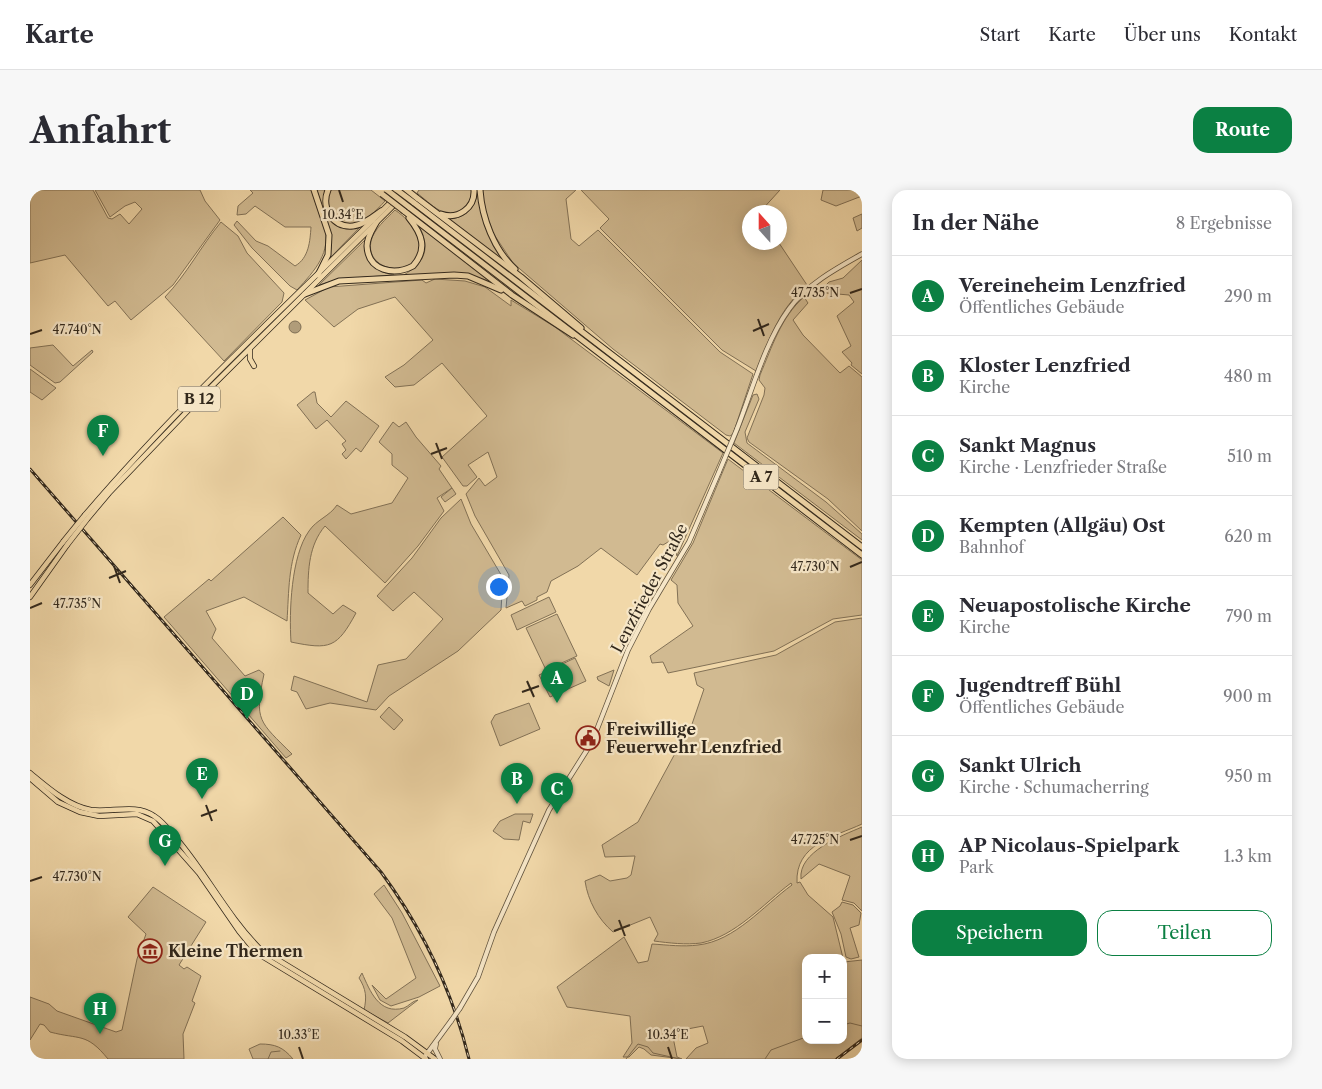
<!DOCTYPE html>
<html lang="de">
<meta charset="utf-8">
<style>
body{margin:0;font-family:"Libre Caslon Text",serif;background:#f7f7f7;color:#2b2b33}
.controls{position:absolute;right:15px;bottom:15px;display:grid;overflow:hidden;border-radius:10px;box-shadow:0 2px 12px #0003}
.controls button{width:45px;height:45px;display:grid;place-items:center;padding:0;border:0;border-bottom:1px solid #e1e1e2;background:#fff;color:#2b2b33;font:25px sans-serif}
.compass{position:absolute;left:712px;top:15px;width:45px;height:45px;border-radius:50%;background:#fff;box-shadow:0 2px 12px #0003;rotate:339deg}
.you{position:absolute;left:468px;top:396px;width:18px;height:18px;margin:-12px;border:4px solid #fff;border-radius:50%;background:#1a73e8;box-shadow:0 0 0 8px #1a73e833}
.badge{display:grid;place-items:center;width:32px;height:32px;border-radius:50%;background:#0b8043;color:#fff;font-size:16px;font-weight:700}
.pin{position:absolute;translate:-50% -41px;filter:drop-shadow(0 1px 2px #0008)}
.pin::after{content:'';position:absolute;top:26px;width:18px;height:15px;background:inherit;clip-path:polygon(0 0,100% 0,50% 100%)}
.list{margin:0;padding:0;list-style:none}
h2{display:flex;justify-content:space-between;align-items:center;height:65px;margin:0;padding:0 20px;font-size:21px}
h2 small{font-size:16px;font-weight:400;color:#7c7c81}
.list li{display:grid;grid-template-columns:32px 1fr auto;gap:15px;align-items:center;box-sizing:border-box;height:80px;padding:0 20px;border-top:1px solid #e1e1e2}
.list b{display:block;font-size:19px;white-space:nowrap}
.list p{margin:0;font-size:16px;white-space:nowrap;color:#7c7c81}
.list em{font-size:16px;font-style:normal;color:#7c7c81}
.actions{display:flex;gap:10px;padding:15px 20px}
.actions a{flex:1;padding:11px 0;border:1px solid #0b8043;border-radius:15px;text-align:center;font-size:18px;color:#0b8043}
.actions .main{background:#0b8043;color:#fff}
.map{position:relative;flex:none;width:832px;height:869px;overflow:hidden;border-radius:15px}
header{display:flex;align-items:center;gap:30px;box-sizing:border-box;height:70px;padding:0 25px;background:#fff;border-bottom:1px solid #e1e1e2}
header strong{font-size:24px}
nav{display:flex;gap:28px;margin-inline-start:auto;font-size:18px}
.intro{display:flex;align-items:center;justify-content:space-between;box-sizing:border-box;height:120px;padding:0 30px}
h1{margin:0;font-size:35px}
.button{padding:12px 22px;border-radius:15px;background:#0b8043;color:#fff;font-size:18px;font-weight:700}
main{display:flex;gap:30px;padding:0 30px}
aside{flex:1;background:#fff;border-radius:15px;box-shadow:0 2px 12px #0003}
.map>svg:first-child{display:block}
</style>
<header>
<strong>Karte</strong>
<nav><a>Start</a><a>Karte</a><a>Über uns</a><a>Kontakt</a></nav>
</header>
<div class="intro"><h1>Anfahrt</h1><a class="button">Route</a></div>
<main>
<div class="map">
<svg width="832" height="869" viewBox="0 0 832 869">
<rect width="100%" height="100%" fill="#f1d8a9"/>
<filter id="stains"><feTurbulence type="fractalNoise" baseFrequency=".004" numOctaves="4"/><feColorMatrix values="0 0 0 0 .2 0 0 0 0 .09 0 0 0 0 .02 0 0 0 .5 -.17"/></filter>
<radialGradient id="worn" r=".72"><stop offset=".6" stop-color="#630" stop-opacity="0"/><stop offset="1" stop-color="#630" stop-opacity=".3"/></radialGradient>
<g fill="#d1ba91" stroke="#827156">
<path d="M0 0H63L78 28 82 29 90 24 99 34 112 19 105 12 95 16 80 27 65 0H170L175 11 190 30 143 95 101 130 85 111 78 116 35 65 0 73Z"/>
<path d="M220 0H282C284 12 290 22 294 34 302 63 285 80 267 100L260 96 222 58 204 35 207 31 226 51 238 56 265 76C279 68 280 51 281 37H255L225 16 216 24 207 25 208 16 223 3Z"/>
<path d="M287 0H296C287 24 308 42 331 36L298 70C308 44 291 25 287 0Z"/>
<path d="M301 0H341L355 11C347 20 335 32 322 34 304 35 292 15 301 0Z"/>
<path d="M389 0H442C442 7 440 13 435 18 418 34 400 13 387 3Z"/>
<path d="M448 0 453 28 479 75 419 29C436 28 446 17 448 0Z"/>
<path d="M452 0H546L536 9 541 49 549 56 568 40 690 162 723 184 703 244 700 246 696 245 583 159 483 73 463 43 454 17Z"/>
<path d="M551 0H750L730 22H719V52L749 53 777 95C748 121 741 146 726 181L692 160 570 38 579 29Z"/>
<path d="M793 0H832V6L806 16 791 10Z"/>
<path d="M365 20C383 32 400 55 381 75 364 84 336 75 341 51 344 39 356 29 365 20Z"/>
<path d="M832 24V38L827 41 823 28Z"/>
<path d="M191 32 208 46 217 63 254 103 252 112 194 171 135 107C157 84 171 56 191 32Z"/>
<path d="M388 34 462 92 440 85H374C396 71 401 58 388 34Z"/>
<path d="M336 49C339 68 342 82 364 85L309 89 289 95Z"/>
<path d="M832 70V184L821 175 822 173 812 162 821 156 807 126 824 112 819 105 796 103 792 99 799 92 813 88Z"/>
<path d="M405 89 435 91 455 97 481 116V110L525 137 693 263 647 366 643 354 638 352 633 355 630 354 607 385 571 358 548 376 521 391 517 402 507 407V410L495 416 492 411 476 418 479 385 445 326 436 304 449 288 455 296 467 287 458 262 438 275 447 287 437 296H433L412 267 457 226 412 173 384 195 365 197 355 187 374 175 403 150 365 107 328 119 304 137 275 110 299 97 392 90 396 93Z"/>
<path d="M774 107 778 113 763 130 773 145 810 183 819 176 832 187V341L798 309 719 252 717 248 734 205 735 198 729 190 730 185C742 157 751 127 774 107Z"/>
<path d="M23 155 43 176 62 160 63 162 30 192 25 193 0 175V158Z"/>
<path d="M0 179 26 198 12 210 0 202Z"/>
<path d="M283 202H285L287 213 301 227 316 211 349 236 331 262 326 258 316 269 312 264 316 260 312 254 316 251 297 230 286 239 267 215Z"/>
<path d="M727 204 729 209 715 242 717 253 796 312 832 344V350L704 253 723 205Z"/>
<path d="M363 232 369 237 376 232 386 247 411 276 409 279 422 298 407 308 414 321 388 356 355 393 295 336C279 355 278 379 278 403L303 424 313 415 326 423C307 458 300 460 261 452 259 422 261 366 279 341 286 330 300 326 307 315L321 324 362 313 378 288 362 275V264L349 252Z"/>
<path d="M698 269 832 370V425L803 429 744 461 638 483 633 472 622 473 620 466 663 436 648 413 647 395 641 390 663 353Z"/>
<path d="M422 298 426 304 415 312 411 307Z"/>
<path d="M431 309 441 334 473 388 471 420 428 461 359 506 346 520 300 513 276 519 267 502 261 500 264 486 337 512 348 475 376 469 413 429 384 402 363 421 347 406 382 368 411 328Z"/>
<path d="M253 327 271 345C258 373 259 401 257 431L214 407 176 421 186 439 182 448 215 486 229 480 234 484C224 531 229 531 262 564L256 568 134 427 179 389 181 391Z"/>
<path d="M519 407 526 422 487 440 481 425Z"/>
<path d="M527 424 547 466 516 480 496 438Z"/>
<path d="M832 428V634C804 647 765 654 767 693L770 692 778 705 803 727 813 768H776V850H813V770L814 772 832 770V848L805 869H656L666 858 678 853 673 836 642 842 647 867 652 869 621 865 614 859 609 857 599 867H593L602 853 600 826 537 817 527 797 594 747 608 773 618 771 622 754C638 755 653 757 668 755 705 751 733 716 762 695L761 693C733 714 706 746 671 753 656 755 639 753 624 751L628 744 620 727 583 742C568 729 558 711 555 691L570 685 580 691 597 688 601 685 605 666 575 667 572 655 608 632 655 545 660 540 674 499 667 495 664 483 746 465 805 432Z"/>
<path d="M545 468 556 491 520 507 509 485Z"/>
<path d="M584 480 579 496 568 490 567 487Z"/>
<path d="M499 513 510 539 470 556 461 532 465 525Z"/>
<path d="M359 517 373 530 364 540 350 527Z"/>
<path d="M485 624H503L500 633 493 631 489 650 474 649 463 641 470 631Z"/>
<path d="M832 637V721L824 713 812 710 820 686 789 674 771 689C768 662 811 646 832 637Z"/>
<path d="M354 695 372 723 410 796 389 807 361 816 350 810 342 795 356 809 386 788 362 728 344 704Z"/>
<path d="M123 697 176 732 149 775 154 779 157 777 171 786 162 811 165 813 153 844 154 869H78C56 842 50 850 20 842L14 835 10 834 0 850V807L19 814 27 821 86 842 92 840 107 769 116 744 98 727Z"/>
<path d="M812 712 823 715 831 723 829 735 820 738 829 767 821 769 816 767 811 744 802 722 810 716Z"/>
<path d="M332 783C340 801 349 825 374 818 379 816 382 811 388 810L358 833 334 820C337 807 336 799 329 788Z"/>
<path d="M230 854C245 854 253 857 263 869H223L219 859Z"/>
</g>
<circle fill="#b09c79" stroke="#7e6e54" cx="265" cy="137" r="6"/>
<g fill="none" stroke-linecap="round" stroke-linejoin="round">
<g stroke="#7e6e54" stroke-width="1">
<path d="M813 835 820 833 832 836"/>
<path d="M238 869 241 862 250 861"/>
<path d="M596 869 608 854 618 857 623 863 650 869"/>
<path d="M735 869 741 860 776 847"/>
</g>
<g stroke="#62543f" stroke-width="5.5">
<g id="tertiary">
<path d="M707 239C722 201 735 152 759 119 776 95 807 78 832 64"/>
<path d="M430 818 448 787 464 742 519 620 562 552 598 460 619 419 659 352 689 282"/>
<path d="M406 854 405 859 410 869"/>
<path d="M396 865 421 831"/>
</g>
</g>
<g stroke="#32281c" stroke-width="6">
<g id="primary">
<path d="M220 160V169L224 176"/>
<path d="M55 325C153 210 266 107 373 0"/>
<path d="M58 328 79 303 169 209 379 0"/>
<path d="M0 395 33 352"/>
<path d="M0 407 37 355"/>
<path d="M0 583C17 597 38 616 61 620 82 623 105 613 124 626 134 632 142 644 150 653 178 687 199 728 230 759L375 847 405 869"/>
<path d="M0 588 28 612 50 622 69 626 107 624 123 631 169 683 209 741 227 763 372 851 396 869"/>
</g>
</g>
<g stroke="#32281c" stroke-width="7">
<g id="motorway">
<path d="M284 0 299 45 298 65 288 85"/>
<path d="M298 0C291 17 302 38 323 36 333 35 343 27 351 21"/>
<path d="M450 0C452 28 464 60 485 79"/>
<path d="M387 8 491 87 551 138"/>
<path d="M383 12 832 357"/>
<path d="M379 17 832 365"/>
<path d="M374 21 482 105 543 145"/>
<path d="M411 24C428 30 445 18 444 0"/>
<path d="M346 33C342 40 337 47 337 56 338 81 364 86 383 76 398 59 392 44 379 28"/>
<path d="M275 104 309 91 424 85 438 86 471 100"/>
</g>
</g>
<use href="#tertiary" stroke="#f6e6c7" stroke-width="4"/>
<use href="#primary" stroke="#f1d8a9" stroke-width="4.5"/>
<use href="#motorway" stroke="#f1d8a9" stroke-width="5"/>
<g stroke="#32281c" stroke-width="3">
<g id="rail">
<path d="M0 279 351 682C393 739 422 800 439 869"/>
<path d="M807 869 832 850"/>
</g>
</g>
<use href="#rail" stroke="#f6e6c7" stroke-width="1" stroke-dasharray="4" stroke-linecap="butt"/>
<g stroke="#62543f" stroke-width="5.5" stroke-linecap="butt">
<g id="tertiary-bridge">
<path d="M689 282 707 239"/>
<path d="M421 831 430 818"/>
</g>
</g>
<g stroke="#32281c" stroke-width="6" stroke-linecap="butt">
<g id="primary-bridge">
<path d="M33 352 55 325"/>
<path d="M37 355 58 328"/>
</g>
</g>
<g stroke="#32281c" stroke-width="7" stroke-linecap="butt">
<g id="motorway-bridge">
<path d="M357 0 379 17"/>
<path d="M367 0 383 12"/>
<path d="M377 0 387 8"/>
<path d="M352 4 374 21"/>
</g>
</g>
<use href="#tertiary-bridge" stroke="#f6e6c7" stroke-width="4"/>
<use href="#primary-bridge" stroke="#f1d8a9" stroke-width="4.5"/>
<use href="#motorway-bridge" stroke="#f1d8a9" stroke-width="5"/>
</g>
<path fill="none" stroke="#32281c" stroke-width="2" d="M309 0 313 12M820 103 832 99M728 129 734 146M723 141 739 134M0 144 12 140M406 253 412 269M401 264 417 258M84 376 90 393M820 377 832 372M79 388 96 381M0 418 12 413M497 491 504 507M492 502 509 496M176 615 182 631M171 626 187 620M820 650 832 646M0 691 12 687M589 730 595 746M584 741 600 735M269 857 273 869M638 857 642 869"/>
<defs>
<g id="civic-ring" transform="scale(1.25)"><circle r="9.5" fill="#f6e6c7" stroke="#8f2418" stroke-width="1.5"/><path d="M-.6-6.5H3V-4.5H.6V-3L4-1V1h2V6H-6V1h2V-1L-.6-3ZM-1.2 2.5V6h2.4V2.5Z" fill="#8f2418"/></g>
<g id="museum-ring" transform="scale(1.25)"><circle r="9.5" fill="#f6e6c7" stroke="#8f2418" stroke-width="1.5"/><path d="M0-6L6-3V-2H-6V-3ZM-5-1h2V3h-2ZM-1-1h2V3h-2ZM3-1h2V3H3ZM-6 4H6V6H-6Z" fill="#8f2418"/></g>
</defs>
<g fill-rule="evenodd">
<use href="#civic-ring" x="558" y="548"/>
<use href="#museum-ring" x="120" y="761"/>
</g>
<g text-anchor="middle" stroke-width="4.5" stroke-linejoin="round" paint-order="stroke">
<g fill="#f6e6c7" stroke="#6d614f" stroke-width="1">
<rect x="148" y="196.5" width="42" height="25" rx="4"/>
<rect x="713.5" y="274.5" width="35" height="25" rx="4"/>
</g>
<g font-size="15" font-weight="bold" fill="#32281c">
<text x="169" y="214">B 12</text>
<text x="731" y="292">A 7</text>
</g>
<g font-size="16" fill="#32281c" stroke="#f6e6c7">
<text transform="translate(619 398) rotate(-62)" y="6">Lenzfrieder Straße</text>
</g>
<g font-size="16" font-weight="bold" fill="#32281c" stroke="#f6e6c7" text-anchor="start">
<text x="576" y="545">Freiwillige<tspan x="576" dy="18">Feuerwehr Lenzfried</tspan></text>
<text x="138" y="767">Kleine Thermen</text>
</g>
</g>
<g font-size="12" text-anchor="middle" fill="#32281c" stroke="#f6e6c7" stroke-width="4.5" stroke-linejoin="round" paint-order="stroke">
<text x="313" y="29">10.34°E</text>
<text x="785" y="107">47.735°N</text>
<text x="47" y="144">47.740°N</text>
<text x="785" y="381">47.730°N</text>
<text x="47" y="418">47.735°N</text>
<text x="785" y="654">47.725°N</text>
<text x="47" y="691">47.730°N</text>
<text x="269" y="849">10.33°E</text>
<text x="638" y="849">10.34°E</text>
</g>
<rect width="100%" height="100%" filter="url(#stains)"/>
<rect width="100%" height="100%" fill="url(#worn)"/>
</svg>
<div class="controls">
<button>+</button>
<button>−</button>
</div>
<svg class="compass" viewBox="-18 -18 36 36"><path d="M0-13l5 13h-10z" fill="#e53935"/><path d="M0 13l5-13h-10z" fill="#7c7c81"/></svg>
<div class="you"></div>
<div class="pin badge" style="left:527px;top:513px">A</div>
<div class="pin badge" style="left:487px;top:614px">B</div>
<div class="pin badge" style="left:527px;top:624px">C</div>
<div class="pin badge" style="left:217px;top:529px">D</div>
<div class="pin badge" style="left:172px;top:609px">E</div>
<div class="pin badge" style="left:73px;top:266px">F</div>
<div class="pin badge" style="left:135px;top:676px">G</div>
<div class="pin badge" style="left:70px;top:844px">H</div>
</div>
<aside>
<h2>In der Nähe<small>8 Ergebnisse</small></h2>
<ul class="list">
<li><span class="badge">A</span><div><b>Vereineheim Lenzfried</b><p>Öffentliches Gebäude</p></div><em>290 m</em></li>
<li><span class="badge">B</span><div><b>Kloster Lenzfried</b><p>Kirche</p></div><em>480 m</em></li>
<li><span class="badge">C</span><div><b>Sankt Magnus</b><p>Kirche · Lenzfrieder Straße</p></div><em>510 m</em></li>
<li><span class="badge">D</span><div><b>Kempten (Allgäu) Ost</b><p>Bahnhof</p></div><em>620 m</em></li>
<li><span class="badge">E</span><div><b>Neuapostolische Kirche</b><p>Kirche</p></div><em>790 m</em></li>
<li><span class="badge">F</span><div><b>Jugendtreff Bühl</b><p>Öffentliches Gebäude</p></div><em>900 m</em></li>
<li><span class="badge">G</span><div><b>Sankt Ulrich</b><p>Kirche · Schumacherring</p></div><em>950 m</em></li>
<li><span class="badge">H</span><div><b>AP Nicolaus-Spielpark</b><p>Park</p></div><em>1.3 km</em></li>
</ul>
<div class="actions"><a class="main">Speichern</a><a>Teilen</a></div>
</aside>
</main>
